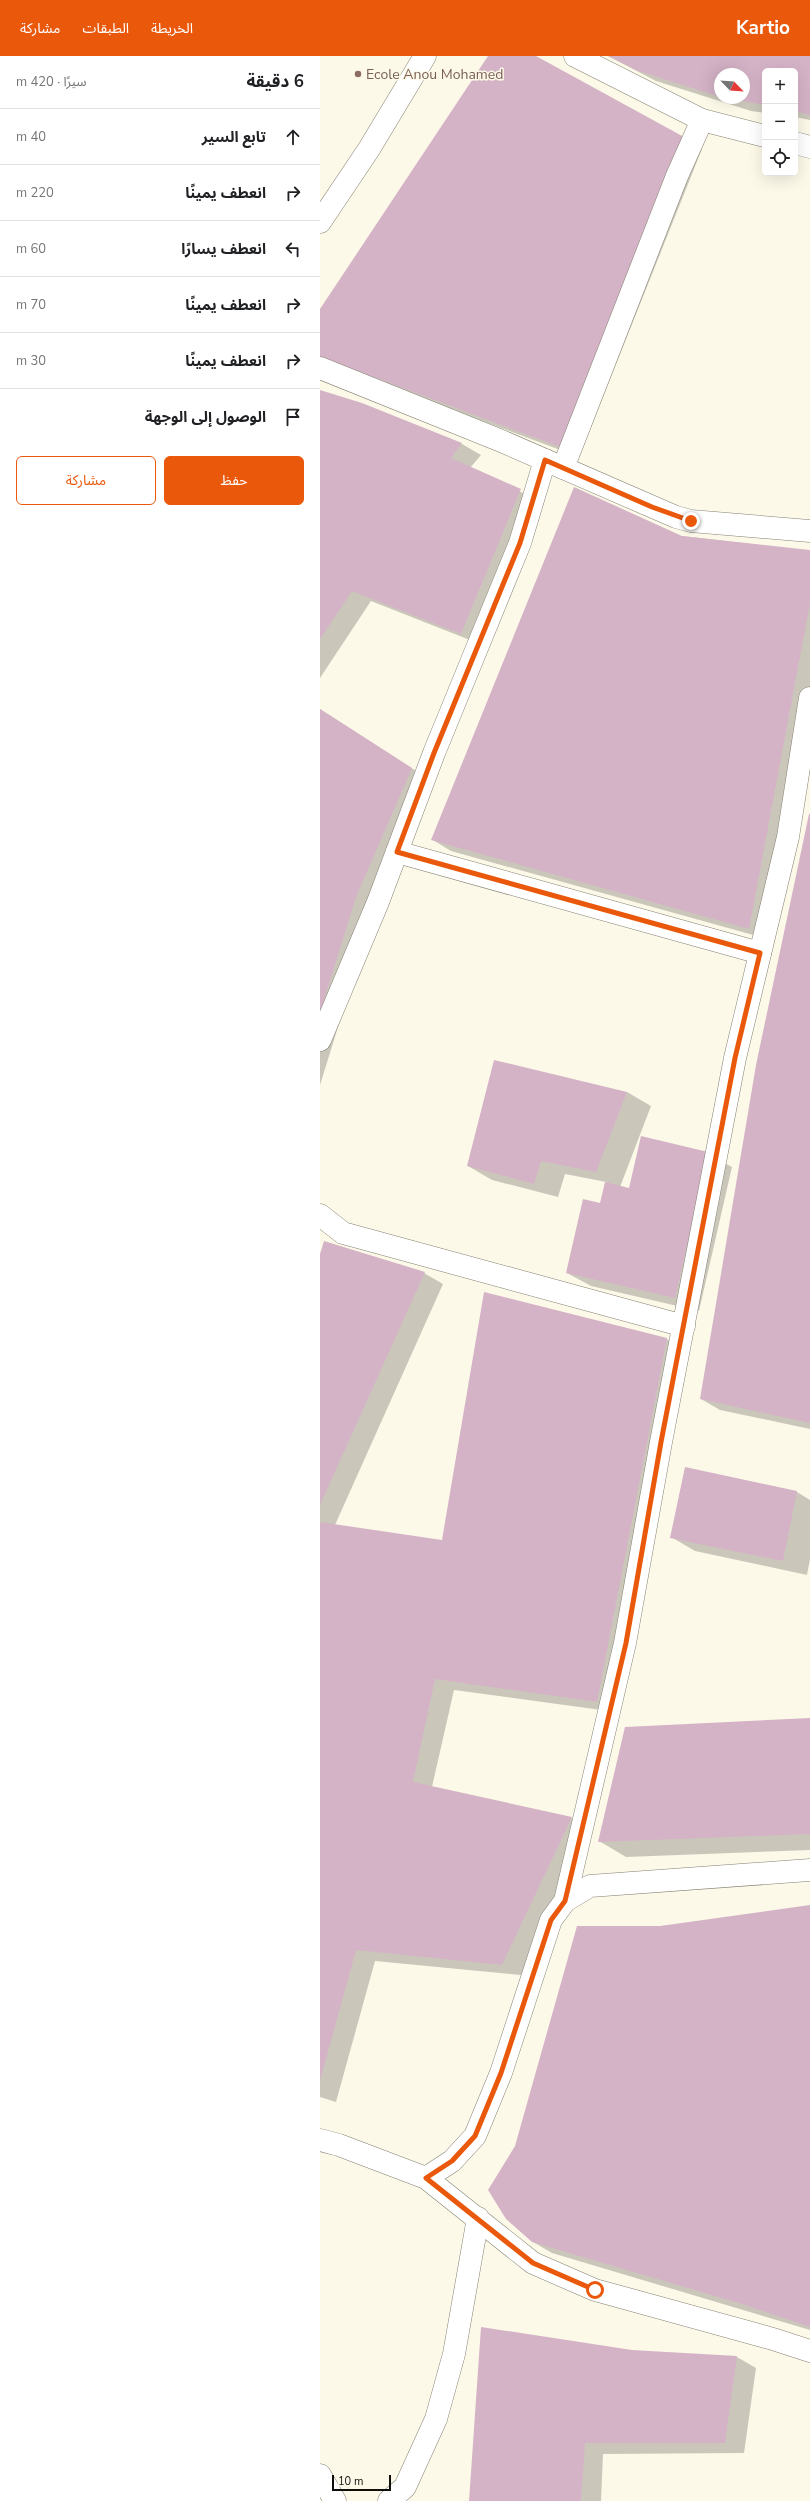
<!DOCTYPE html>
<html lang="ar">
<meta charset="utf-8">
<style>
body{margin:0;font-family:"Nunito Sans","Noto Sans Arabic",sans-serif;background:#f6f6f6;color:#202124;direction:rtl}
.controls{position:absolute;right:12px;top:12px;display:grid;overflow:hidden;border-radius:6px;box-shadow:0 4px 16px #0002}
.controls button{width:36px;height:36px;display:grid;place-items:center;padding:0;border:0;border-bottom:1px solid #e0e0e0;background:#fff;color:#202124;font:20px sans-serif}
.compass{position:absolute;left:394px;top:12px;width:36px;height:36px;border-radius:50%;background:#fff;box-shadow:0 4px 16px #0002;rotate:115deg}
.scale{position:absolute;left:12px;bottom:10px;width:59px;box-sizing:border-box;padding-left:4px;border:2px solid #0f0e09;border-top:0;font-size:11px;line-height:14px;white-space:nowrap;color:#0f0e09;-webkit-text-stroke:3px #fdf9e9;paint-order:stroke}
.stop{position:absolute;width:12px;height:12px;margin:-9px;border:3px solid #ea580c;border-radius:50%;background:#fff}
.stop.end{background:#ea580c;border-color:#fff;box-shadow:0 1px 4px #0008}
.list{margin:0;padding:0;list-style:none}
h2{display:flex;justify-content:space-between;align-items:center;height:52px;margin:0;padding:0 16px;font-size:17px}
h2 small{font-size:13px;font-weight:400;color:#757577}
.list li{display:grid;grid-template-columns:26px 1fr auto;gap:12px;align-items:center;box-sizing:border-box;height:56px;padding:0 16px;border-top:1px solid #e0e0e0}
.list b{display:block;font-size:15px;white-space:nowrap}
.list em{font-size:13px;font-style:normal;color:#757577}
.actions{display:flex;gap:8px;padding:12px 16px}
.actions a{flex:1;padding:9px 0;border:1px solid #ea580c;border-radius:6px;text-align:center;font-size:14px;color:#ea580c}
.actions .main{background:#ea580c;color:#fff}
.icon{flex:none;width:22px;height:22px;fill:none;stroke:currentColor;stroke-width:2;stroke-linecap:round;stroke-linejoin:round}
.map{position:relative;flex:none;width:490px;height:2445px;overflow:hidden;direction:ltr}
header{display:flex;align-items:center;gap:24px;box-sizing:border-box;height:56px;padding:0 20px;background:#ea580c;color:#fff}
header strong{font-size:19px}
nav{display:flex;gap:22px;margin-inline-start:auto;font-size:14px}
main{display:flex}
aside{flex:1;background:#fff}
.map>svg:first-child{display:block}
</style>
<header>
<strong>Kartio</strong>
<nav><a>الخريطة</a><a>الطبقات</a><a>مشاركة</a></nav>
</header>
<main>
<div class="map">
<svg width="490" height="2445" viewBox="0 0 490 2445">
<rect width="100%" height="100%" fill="#fdf9e9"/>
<g fill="#0003" fill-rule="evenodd">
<path d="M169 0H213L382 93 259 401 0 304V255Z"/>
<path d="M288 0H490V64L475 61V15H445V57L431 55 336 25ZM400 18H424V42H400Z"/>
<path d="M0 335 42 348 142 388 161 399 150 412 220 445 160 588 51 545 0 622Z"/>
<path d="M362 480 490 495V657L448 883 131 795 113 784Z"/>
<path d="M0 653 110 724 55 852 0 1029Z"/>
<path d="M490 758V1373L400 1354 381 1343 437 1009Z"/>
<path d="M307 1036 331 1050 300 1131 310 1133 387 1097 412 1111 379 1255 271 1230 247 1217 281 1148 286 1126 245 1118 238 1141 172 1124 148 1110Z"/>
<path d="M0 1201 104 1217 123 1228 15 1469 123 1485 347 1283 365 1294 296 1656 134 1634 112 1731 251 1762 270 1773 201 1919 55 1905 16 2046 0 2041Z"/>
<path d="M365 1413 477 1436 490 1444V1503L487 1519 375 1495 351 1481Z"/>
<path d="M490 1663V1794L306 1801 279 1785Z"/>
<path d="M490 1850V2274L232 2197 213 2186 340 1871Z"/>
<path d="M311 2295 417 2301 436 2312 424 2397 283 2398 281 2445H150Z"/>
</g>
<g fill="#d5b3c7">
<path d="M168 0H216L364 81 240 391 0 301V253Z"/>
<path d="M288 0H490V59L475 55V15H445V49L403 42H424V18H400V41L316 14Z"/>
<path d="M0 334 42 347 142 387 131 402 201 433 141 578 32 535 0 583Z"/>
<path d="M254 431 362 480 490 494V547L429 873 111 784Z"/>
<path d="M0 653 92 712 36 841 0 957Z"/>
<path d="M489 758H490V1367L380 1343 436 1009Z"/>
<path d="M174 1004 307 1036 276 1116 221 1105 214 1128 147 1110Z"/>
<path d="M321 1080 388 1096 355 1242 246 1217 263 1143 280 1147 285 1126 309 1132Z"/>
<path d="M4 1185 105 1216 0 1449V1198Z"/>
<path d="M164 1236 347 1282 277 1646 115 1623 93 1726 252 1761 182 1909 36 1894 0 2025V1466L122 1484Z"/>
<path d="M365 1411 477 1435 463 1505 350 1482Z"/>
<path d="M490 1662V1778L278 1786 305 1671Z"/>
<path d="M490 1849V2271L422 2248 212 2186 186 2163 168 2134 195 2090 257 1870H340Z"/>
<path d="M161 2271 312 2294 417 2300 405 2387H265L261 2445H149Z"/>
</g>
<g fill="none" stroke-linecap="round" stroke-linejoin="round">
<g stroke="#858173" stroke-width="23">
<g id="minor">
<path d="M382 64 445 80"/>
<path d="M475 87 490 91"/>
<path d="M0 166 49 93 105 0"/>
<path d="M0 312 179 384 356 461 371 465 490 475"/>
<path d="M243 412 357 120 382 64 255 0"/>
<path d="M77 796 440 897"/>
<path d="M0 984 58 846 114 697 200 487 225 404"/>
<path d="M0 1159 23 1177 364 1270"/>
<path d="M245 1845 305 1587 341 1386 415 1002 468 781 490 642"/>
<path d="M0 2084 19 2089 106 2122 213 2207 275 2234 453 2283 490 2295"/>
<path d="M106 2122 132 2105 155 2080 181 2017 231 1864 245 1845 270 1830 490 1814"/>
<path d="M0 2419 15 2445"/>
<path d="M69 2445 85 2431 116 2363 134 2298 158 2162"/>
</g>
</g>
<use href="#minor" stroke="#fff" stroke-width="22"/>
</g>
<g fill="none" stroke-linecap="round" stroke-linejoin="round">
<path stroke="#ea580c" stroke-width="5" d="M275 2234 213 2207 106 2122 132 2105 155 2080 181 2017 231 1864 245 1845 306 1587 341 1386 415 1002 440 897 77 796 114 697 200 487 225 404 332 451 371 465"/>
</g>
<circle fill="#8d6e63" stroke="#fdf9e9" stroke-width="1.5" cx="38" cy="18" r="4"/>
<g text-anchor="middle" stroke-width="3" stroke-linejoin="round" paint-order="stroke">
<g font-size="14" fill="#785e54" stroke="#fdf9e9" text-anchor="start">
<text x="46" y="23">Ecole Anou Mohamed</text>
</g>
</g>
</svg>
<div class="controls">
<button>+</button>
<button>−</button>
<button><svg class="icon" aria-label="locate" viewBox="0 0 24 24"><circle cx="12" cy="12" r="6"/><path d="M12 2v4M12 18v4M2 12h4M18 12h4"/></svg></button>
</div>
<svg class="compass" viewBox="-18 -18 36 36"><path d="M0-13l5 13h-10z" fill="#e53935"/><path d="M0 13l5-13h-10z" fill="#757577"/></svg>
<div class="scale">10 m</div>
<div class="stop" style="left:275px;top:2234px"></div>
<div class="stop end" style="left:371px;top:465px"></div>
</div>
<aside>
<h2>6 دقيقة<small>سيرًا · 420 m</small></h2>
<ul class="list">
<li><svg class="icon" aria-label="ahead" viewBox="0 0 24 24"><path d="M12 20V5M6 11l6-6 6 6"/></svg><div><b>تابع السير</b></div><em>40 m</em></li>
<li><svg class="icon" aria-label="right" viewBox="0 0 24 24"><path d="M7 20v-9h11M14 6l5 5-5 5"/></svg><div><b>انعطف يمينًا</b></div><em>220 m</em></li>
<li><svg class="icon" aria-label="left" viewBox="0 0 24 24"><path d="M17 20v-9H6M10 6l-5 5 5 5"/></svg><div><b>انعطف يسارًا</b></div><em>60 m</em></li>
<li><svg class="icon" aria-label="right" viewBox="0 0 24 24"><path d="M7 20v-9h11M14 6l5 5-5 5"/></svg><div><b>انعطف يمينًا</b></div><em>70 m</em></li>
<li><svg class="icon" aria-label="right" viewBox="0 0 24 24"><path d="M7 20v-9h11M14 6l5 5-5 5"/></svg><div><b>انعطف يمينًا</b></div><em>30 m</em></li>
<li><svg class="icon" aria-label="arrive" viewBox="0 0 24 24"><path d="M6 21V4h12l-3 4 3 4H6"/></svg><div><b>الوصول إلى الوجهة</b></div></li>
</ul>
<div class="actions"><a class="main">حفظ</a><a>مشاركة</a></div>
</aside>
</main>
